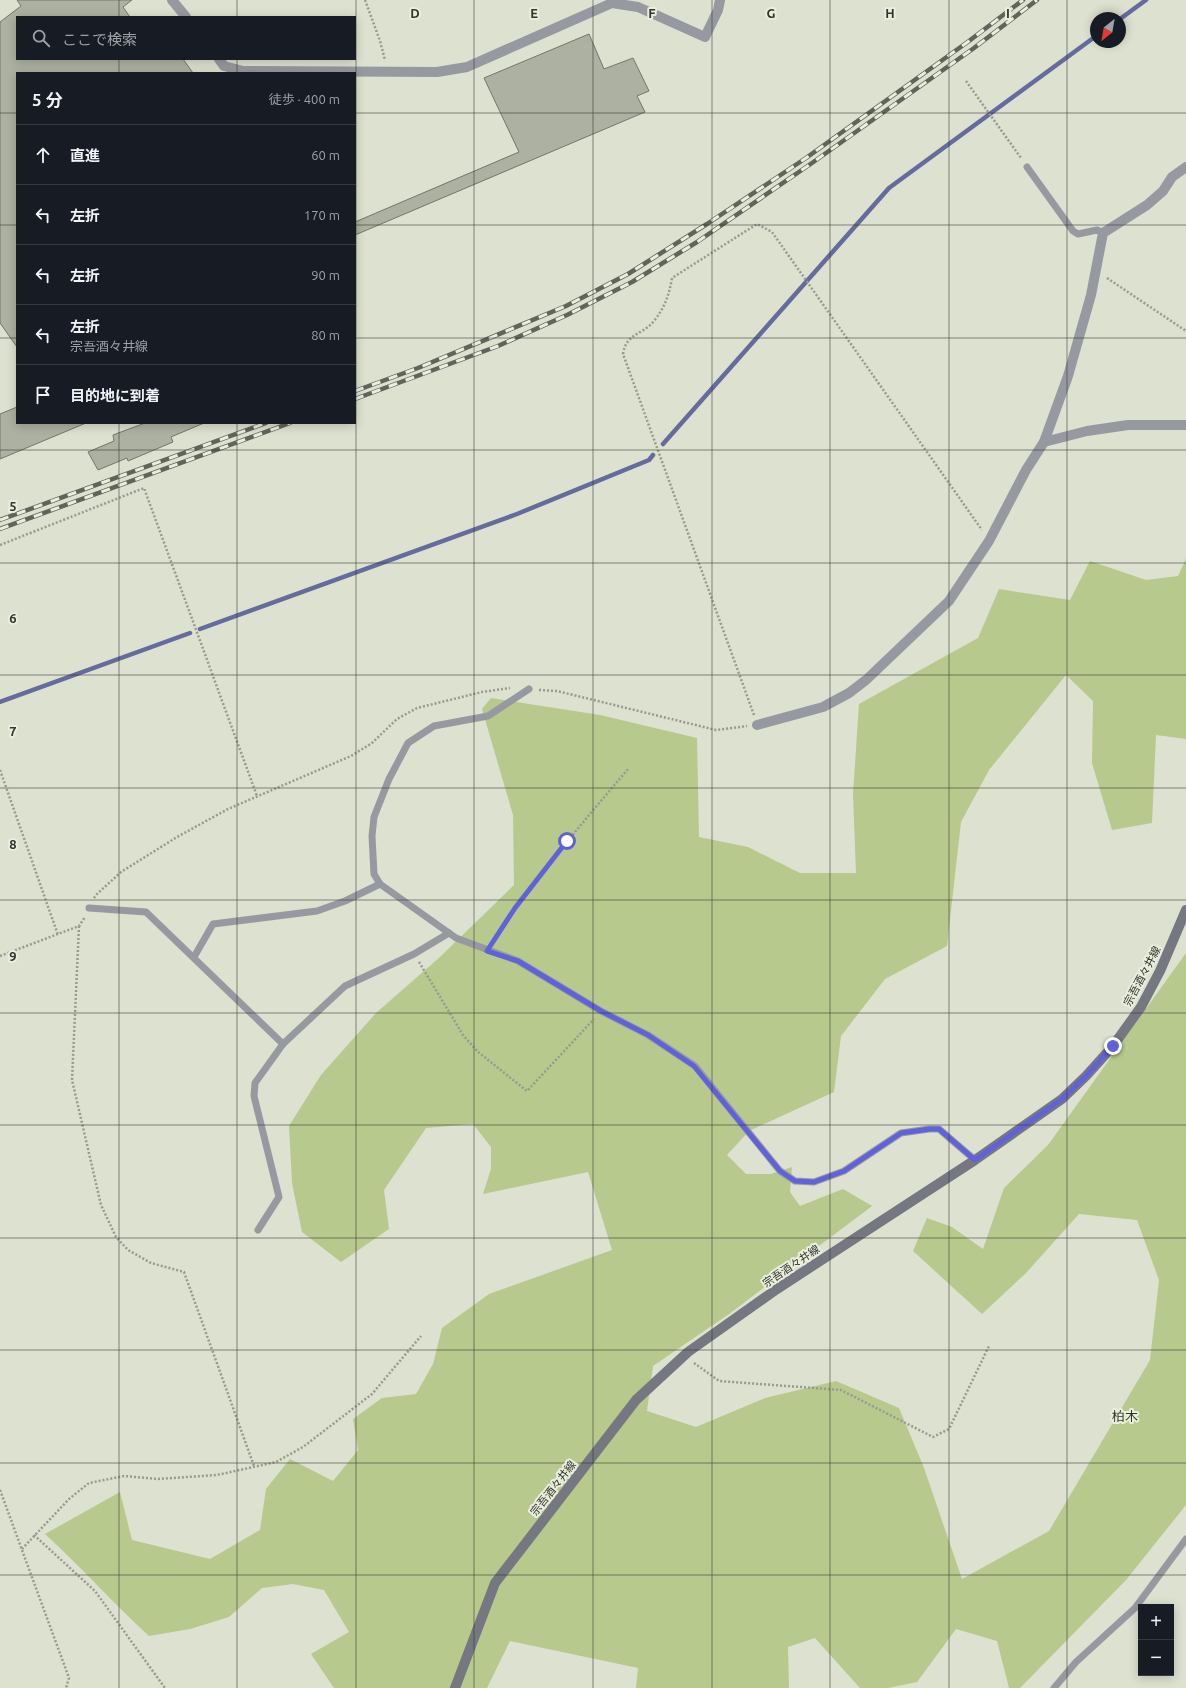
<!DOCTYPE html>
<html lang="ja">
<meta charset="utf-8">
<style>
body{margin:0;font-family:Ubuntu,"Noto Sans JP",sans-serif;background:#20242c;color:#f1f3f6}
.controls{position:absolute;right:12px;bottom:12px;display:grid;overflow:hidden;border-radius:0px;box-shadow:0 2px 10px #0003}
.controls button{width:36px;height:36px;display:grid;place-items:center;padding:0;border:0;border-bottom:1px solid #363941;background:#171b24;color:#f1f3f6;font:20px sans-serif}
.compass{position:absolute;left:1090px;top:12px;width:36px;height:36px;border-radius:50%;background:#171b24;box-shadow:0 2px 10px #0003;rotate:211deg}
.stop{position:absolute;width:12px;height:12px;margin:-9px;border:3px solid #5f62da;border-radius:50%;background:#fff}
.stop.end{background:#5f62da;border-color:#fff;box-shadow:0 1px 4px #0008}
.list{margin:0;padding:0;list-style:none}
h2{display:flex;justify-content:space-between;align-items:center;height:52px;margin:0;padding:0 16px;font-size:17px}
h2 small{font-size:13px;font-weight:400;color:#9ea1a6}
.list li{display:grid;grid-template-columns:26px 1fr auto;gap:12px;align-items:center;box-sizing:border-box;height:60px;padding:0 16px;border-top:1px solid #363941}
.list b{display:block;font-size:15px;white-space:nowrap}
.list p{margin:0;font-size:13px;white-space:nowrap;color:#9ea1a6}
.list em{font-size:13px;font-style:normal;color:#9ea1a6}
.icon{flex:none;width:22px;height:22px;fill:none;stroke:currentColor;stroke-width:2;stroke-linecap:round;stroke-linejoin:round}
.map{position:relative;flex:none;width:1186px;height:1688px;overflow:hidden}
.search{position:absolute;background:#171b24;box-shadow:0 2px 10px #0003;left:16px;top:16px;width:340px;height:44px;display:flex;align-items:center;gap:10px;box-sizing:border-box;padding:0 14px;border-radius:0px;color:#9ea1a6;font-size:15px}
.panel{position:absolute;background:#171b24;box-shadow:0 2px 10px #0003;left:16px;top:72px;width:340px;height:352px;border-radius:0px}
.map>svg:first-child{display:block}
</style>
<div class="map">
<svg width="1186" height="1688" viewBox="0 0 1186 1688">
<rect width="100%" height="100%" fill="#dce1d0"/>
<path fill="#b7c98c" d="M1186 559V739L1156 735 1152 823 1112 830 1092 763 1093 701 1066 675 989 770 961 822 947 946 885 979 841 1036 834 1092 749 1131 727 1155 746 1174H771L792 1167 790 1192 800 1206 843 1189 872 1206 729 1314 653 1366 647 1411 696 1427 765 1398 836 1381 899 1408 924 1468 962 1579 1049 1531 1150 1360 1159 1280 1137 1220 1079 1214 1026 1273 982 1314 913 1251 927 1218 952 1227 983 1249 1004 1188 1048 1145 1186 953V1505L1126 1580 1020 1688H1009L997 1641 956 1629 917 1682 888 1688H860L815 1638 788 1647 789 1688H636L638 1668 510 1641 487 1688H334L311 1654 349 1632 324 1590 293 1584 262 1588 229 1617 190 1629 149 1636C113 1603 81 1567 45 1534L120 1492 132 1540 210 1559 260 1530 266 1489 290 1459 333 1481 358 1450 353 1419 382 1398 416 1394 433 1364 442 1328 489 1294 612 1250 588 1172 483 1194 491 1169V1147L473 1124 426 1128 384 1190 389 1229 341 1262 302 1232 292 1183 289 1126 321 1075 376 1013 440 957 514 885 513 815 482 709 491 698 600 715 697 738 699 837 748 847 800 873H856L853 794 859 704 978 638 999 589 1070 600 1090 561 1146 580 1178 576Z"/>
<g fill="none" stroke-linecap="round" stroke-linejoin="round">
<g stroke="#656b9d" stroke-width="4.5">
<path d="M1120 19 1146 0"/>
<path d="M663 444 889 188 1096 36"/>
<path d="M200 629 517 514 649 460 653 455"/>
<path d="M0 702 190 633"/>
</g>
</g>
<g fill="#acb1a1" stroke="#727768">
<path d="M17 0H132L123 7 130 17H17V59H183L193 73H17V347L0 323V22L21 6Z"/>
<path d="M589 34 604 69 633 58 649 91 637 96 645 112 355 235V222L519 152 484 78Z"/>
<path d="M17 407V423H86L0 459V414Z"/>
<path d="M145 423H204L171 437 173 442 128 461 127 458 98 470 88 452 114 441 113 435Z"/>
</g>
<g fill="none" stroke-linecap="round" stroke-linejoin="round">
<g stroke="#979b8e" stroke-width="2.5" stroke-dasharray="2 2" stroke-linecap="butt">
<path d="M365 0 380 41 385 60"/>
<path d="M966 81 1021 158"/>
<path d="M1107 278 1186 331"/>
<path d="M0 545 144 488 257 796"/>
<path d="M539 690 557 691 716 730 747 726"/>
<path d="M754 715 623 354C626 333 643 335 654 321 665 307 669 295 672 278L757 224 772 232 982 530"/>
<path d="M0 770 58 935"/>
<path d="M94 898 97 894 121 872 177 837 228 809 351 756 372 743 397 719 417 708 482 692 510 688"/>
<path d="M79 926 72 1080 101 1205 116 1237 128 1250 151 1263 184 1272 254 1466"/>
<path d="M494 941C534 880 581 824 629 768"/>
<path d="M0 956 79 926 85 917"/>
<path d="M419 962 463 1035 478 1052 527 1091 594 1019"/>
<path d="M694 1363 719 1381 841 1390 933 1437 949 1429 989 1346"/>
<path d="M0 1490 69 1678 66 1688"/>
<path d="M34 1535 95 1591 165 1688"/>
<path d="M22 1549 69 1499 89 1483 124 1476 158 1479 217 1475 276 1462 303 1447 372 1394 421 1336"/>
</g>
<g stroke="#9799a0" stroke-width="7">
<path d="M1027 167 1073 231 1078 234 1097 230 1103 233"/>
<path d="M529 689 488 716 434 726 408 743 389 779 374 817 372 836 374 874 380 884 456 938 518 961 601 1011 648 1035 695 1066 780 1171 795 1181 814 1182 844 1171 901 1133 929 1129H939L975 1160"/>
<path d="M89 908 146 912 283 1044"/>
<path d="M194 957 213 924 317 911 345 901 380 884"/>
<path d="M258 1230 279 1197 254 1096 255 1083 283 1044 345 986 414 954 449 933"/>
<path d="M1054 1688 1076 1662 1135 1608 1186 1539"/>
</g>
<g stroke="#9799a0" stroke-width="10">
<path d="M172 0 186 17"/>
<path d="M219 59 224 66 243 71 437 72 467 67 612 3 638 7 705 37 718 10 720 0"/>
<path d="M1044 442 1087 431 1128 425H1186"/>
<path d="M757 725 823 707 849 693 866 680 949 601 989 541 1026 470 1044 442 1068 376 1091 295 1103 233 1147 205 1163 191 1172 177 1186 167"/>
</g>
<path stroke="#757781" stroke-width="10" d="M455 1688 495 1583 636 1400 688 1352 777 1289 975 1160 1062 1099 1086 1076 1113 1046 1141 1007 1160 971 1186 910"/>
<g stroke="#61645a" stroke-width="4.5">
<g id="rail">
<path d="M355 391 418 368 566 306 628 274 707 224 806 158 969 41 1023 0"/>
<path d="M355 399 498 346 567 315 632 282 697 242 812 163 974 48 1037 0"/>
<path d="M0 520 266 423"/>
<path d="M0 529 290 423"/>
</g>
</g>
<use href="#rail" stroke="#e9eedd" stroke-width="3" stroke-dasharray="9" stroke-linecap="butt"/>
</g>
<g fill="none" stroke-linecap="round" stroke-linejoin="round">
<path stroke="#5f62da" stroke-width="5" d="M567 841 515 908 487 951 518 961 601 1011 648 1035 694 1066 780 1171 795 1181 814 1182 844 1171 901 1133 930 1129H939L975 1160 1062 1099 1086 1076 1113 1046"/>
</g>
<path fill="none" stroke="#33352e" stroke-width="1" stroke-opacity="0.55" d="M119 0V17M237 0V17M356 0V1688M474 0V1688M593 0V1688M712 0V1688M830 0V1688M949 0V1688M1067 0V1688M119 59V73M237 59V73M0 113H17M355 113H1186M0 225H17M355 225H1186M0 338H17M355 338H1186M119 423V1688M237 423V1688M0 450H1186M0 563H1186M0 675H1186M0 788H1186M0 900H1186M0 1013H1186M0 1125H1186M0 1238H1186M0 1350H1186M0 1463H1186M0 1575H1186"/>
<g text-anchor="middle" stroke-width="4" stroke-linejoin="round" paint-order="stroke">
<g font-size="11" fill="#33352e" stroke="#e9eedd">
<text transform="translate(1142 976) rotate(-62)" y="4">宗吾酒々井線</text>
<text transform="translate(791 1266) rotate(-34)" y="4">宗吾酒々井線</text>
<text transform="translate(553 1488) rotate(-52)" y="4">宗吾酒々井線</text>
</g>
<g font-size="13" fill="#313528" stroke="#e9eedd">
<text x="1125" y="1421">柏木</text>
</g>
</g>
<g font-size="13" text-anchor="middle" font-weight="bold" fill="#33352e" stroke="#e9eedd" stroke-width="4" stroke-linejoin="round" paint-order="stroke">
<text x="415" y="18">D</text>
<text x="534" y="18">E</text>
<text x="652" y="18">F</text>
<text x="771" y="18">G</text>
<text x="890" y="18">H</text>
<text x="1008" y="18">I</text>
<text x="13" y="511">5</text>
<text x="13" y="623">6</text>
<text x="13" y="736">7</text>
<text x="13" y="849">8</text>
<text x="13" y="961">9</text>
</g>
</svg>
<div class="controls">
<button>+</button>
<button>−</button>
</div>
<svg class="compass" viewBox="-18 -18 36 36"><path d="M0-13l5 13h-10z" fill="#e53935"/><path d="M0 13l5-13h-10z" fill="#9ea1a6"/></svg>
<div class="stop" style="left:567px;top:841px"></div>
<div class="stop end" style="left:1113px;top:1046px"></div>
<div class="search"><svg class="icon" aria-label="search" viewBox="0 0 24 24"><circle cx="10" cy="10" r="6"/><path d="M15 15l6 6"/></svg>ここで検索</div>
<section class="panel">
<h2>5 分<small>徒歩 · 400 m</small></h2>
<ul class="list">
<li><svg class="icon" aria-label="ahead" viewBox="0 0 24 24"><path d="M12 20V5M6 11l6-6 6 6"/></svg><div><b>直進</b></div><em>60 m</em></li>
<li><svg class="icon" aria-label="left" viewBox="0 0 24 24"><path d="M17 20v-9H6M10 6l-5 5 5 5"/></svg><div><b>左折</b></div><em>170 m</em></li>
<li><svg class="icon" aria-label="left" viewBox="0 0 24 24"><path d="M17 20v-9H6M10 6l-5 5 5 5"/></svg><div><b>左折</b></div><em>90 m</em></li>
<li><svg class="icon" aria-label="left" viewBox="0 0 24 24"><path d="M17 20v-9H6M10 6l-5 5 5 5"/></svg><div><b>左折</b><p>宗吾酒々井線</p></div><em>80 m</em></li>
<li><svg class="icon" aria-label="arrive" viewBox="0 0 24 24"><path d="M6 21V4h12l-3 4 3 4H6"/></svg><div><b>目的地に到着</b></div></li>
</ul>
</section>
</div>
